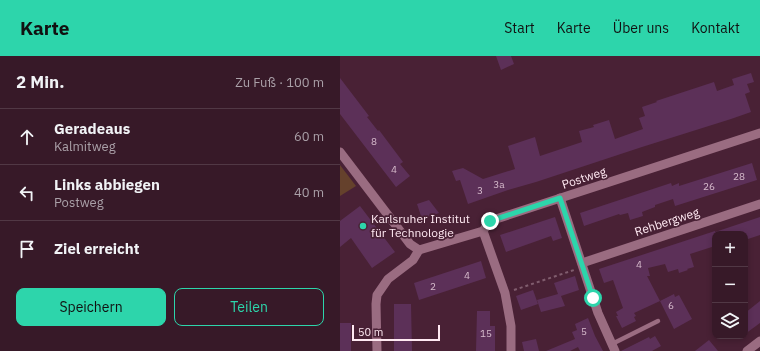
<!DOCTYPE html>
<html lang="de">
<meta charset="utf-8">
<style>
body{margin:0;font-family:"IBM Plex Sans",sans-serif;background:#422634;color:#f1f3f6}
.controls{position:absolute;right:12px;bottom:12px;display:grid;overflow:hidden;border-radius:8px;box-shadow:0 2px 6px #0003}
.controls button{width:36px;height:36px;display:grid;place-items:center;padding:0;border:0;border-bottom:1px solid #513845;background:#371928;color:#f1f3f6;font:20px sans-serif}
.scale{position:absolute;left:12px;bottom:10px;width:88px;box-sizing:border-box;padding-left:4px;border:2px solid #ffe9f2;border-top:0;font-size:11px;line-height:14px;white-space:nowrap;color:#ffe9f2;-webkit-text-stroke:3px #492135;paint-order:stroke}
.stop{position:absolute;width:12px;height:12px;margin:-9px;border:3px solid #2dd5ab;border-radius:50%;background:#fff}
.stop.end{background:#2dd5ab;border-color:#fff;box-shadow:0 1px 4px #0008}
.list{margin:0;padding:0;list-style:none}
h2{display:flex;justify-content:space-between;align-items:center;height:52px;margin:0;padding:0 16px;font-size:17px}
h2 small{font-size:13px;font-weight:400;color:#aaa0a8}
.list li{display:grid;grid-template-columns:26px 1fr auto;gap:12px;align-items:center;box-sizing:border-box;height:56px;padding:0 16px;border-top:1px solid #513845}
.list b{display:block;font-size:15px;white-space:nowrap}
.list p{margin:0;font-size:13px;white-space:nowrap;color:#aaa0a8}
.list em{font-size:13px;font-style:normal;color:#aaa0a8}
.actions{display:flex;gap:8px;padding:12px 16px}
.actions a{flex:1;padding:9px 0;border:1px solid #2dd5ab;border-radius:8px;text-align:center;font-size:14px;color:#2dd5ab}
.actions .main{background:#2dd5ab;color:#111}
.icon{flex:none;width:22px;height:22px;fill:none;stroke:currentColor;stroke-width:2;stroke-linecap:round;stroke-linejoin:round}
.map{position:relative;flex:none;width:420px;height:295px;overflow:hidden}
header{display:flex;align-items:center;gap:24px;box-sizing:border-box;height:56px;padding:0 20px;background:#2dd5ab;color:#111}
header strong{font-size:19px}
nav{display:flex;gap:22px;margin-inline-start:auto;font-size:14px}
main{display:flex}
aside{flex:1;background:#371928}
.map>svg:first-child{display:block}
</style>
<header>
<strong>Karte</strong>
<nav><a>Start</a><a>Karte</a><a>Über uns</a><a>Kontakt</a></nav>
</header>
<main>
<aside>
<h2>2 Min.<small>Zu Fuß · 100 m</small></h2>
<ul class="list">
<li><svg class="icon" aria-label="ahead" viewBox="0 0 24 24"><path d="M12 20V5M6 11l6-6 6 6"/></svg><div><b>Geradeaus</b><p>Kalmitweg</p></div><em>60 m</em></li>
<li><svg class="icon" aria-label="left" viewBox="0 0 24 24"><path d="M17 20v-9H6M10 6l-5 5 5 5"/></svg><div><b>Links abbiegen</b><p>Postweg</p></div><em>40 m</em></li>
<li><svg class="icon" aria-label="arrive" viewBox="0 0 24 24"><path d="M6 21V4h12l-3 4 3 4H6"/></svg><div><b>Ziel erreicht</b></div></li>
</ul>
<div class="actions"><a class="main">Speichern</a><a>Teilen</a></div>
</aside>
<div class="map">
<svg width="420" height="295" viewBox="0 0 420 295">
<rect width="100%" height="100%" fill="#492135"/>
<path fill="#65412c" d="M0 109 16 130 0 140Z"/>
<g fill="#5c3058">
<path d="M156 0H171L174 8 161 14Z"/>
<path d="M411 17 414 26 407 28 410 36 405 38 411 56 391 63 302 91 196 126 168 134 128 148 120 124 116 125 112 115 123 112 143 123 162 117 175 113 168 90 195 81 200 100 242 86 239 75 254 71 253 69 269 64 275 83 303 73 299 62 305 60 302 51 317 46 316 45 374 26 377 35 394 29 392 23Z"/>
<path d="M0 22 29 60 27 61 38 75 39 74 63 106 60 108 70 120 56 131 0 58Z"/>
<path d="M412 107 417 124 335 150 333 143 315 149V151L302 156 303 160 290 164 288 157 280 159 279 158 244 170 240 157 331 127 332 130 339 127V130Z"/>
<path d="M89 144 99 157 82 163 77 148Z"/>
<path d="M20 150 55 196 32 212 11 182 0 191V165Z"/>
<path d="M215 161 222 182 213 185 211 180 166 196 160 179Z"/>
<path d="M420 161V179L405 184V178H375V177V190L350 198 354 211 347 213 348 214 339 217 338 213 328 216 325 208 308 212 310 220H307L320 245 294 257 296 260 294 261 296 265 282 272 276 260H278L276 256 283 252 273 224 264 227 259 213 375 175V176Z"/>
<path d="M141 205 146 222 79 244 74 227Z"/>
<path d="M235 220 239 234 221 240 225 250 201 256 197 244 218 238 214 227Z"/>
<path d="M193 234 198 248 181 254 176 240Z"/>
<path d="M334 238 335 241 339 239 352 263 334 273 320 245Z"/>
<path d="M420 245V267L405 278V257Z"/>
<path d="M54 248H71L72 295H54Z"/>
<path d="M137 255H150V270H155V295H136Z"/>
<path d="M248 262 255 280 263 295H240L238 291 230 295H206L235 283 232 276 237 274 235 268Z"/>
<rect x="0" y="267" width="11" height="28"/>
<path d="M315 280 321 290 312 295H281L309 281 310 283Z"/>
<path d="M196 283 199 295H184L182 286Z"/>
<path d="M369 284 378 295H355Z"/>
</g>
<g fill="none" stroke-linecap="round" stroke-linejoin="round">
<path stroke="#805d6e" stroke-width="2" stroke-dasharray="3 3" stroke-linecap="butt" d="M174 234 234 214"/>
<path stroke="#9a6c81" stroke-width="4.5" d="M272 288 318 265"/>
<g stroke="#9a6c81" stroke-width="9">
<path d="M0 96 70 188 79 194"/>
<path d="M220 142 258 257 275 295"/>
<path d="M143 175 165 237 171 270V295"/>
<path d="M79 194 143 175 150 165 420 77"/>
<path d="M242 207 420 148"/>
<path d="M37 295 36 248 37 239 48 223 73 204 79 194"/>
<path d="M407 295 420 285"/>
</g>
</g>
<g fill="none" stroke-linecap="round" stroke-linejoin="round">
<path stroke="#2dd5ab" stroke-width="5" d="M150 165 220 142 253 242"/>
</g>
<circle fill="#2dd5ab" stroke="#492135" stroke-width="1.5" cx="23" cy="170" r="4"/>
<g text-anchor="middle" stroke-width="3.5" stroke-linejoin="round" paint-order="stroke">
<g font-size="10" fill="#d6bbcc">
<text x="34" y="89">8</text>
<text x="54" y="117">4</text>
<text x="399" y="124">28</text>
<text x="159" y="132">3a</text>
<text x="369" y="134">26</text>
<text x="140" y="138">3</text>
<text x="299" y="212">4</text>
<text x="127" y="223">4</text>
<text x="93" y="234">2</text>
<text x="331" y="253">6</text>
<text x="244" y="279">5</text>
<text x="146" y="281">15</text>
</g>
<g font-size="12" fill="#ffe9f2" stroke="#492135">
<text transform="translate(244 122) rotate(-18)" y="4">Postweg</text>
<text transform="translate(327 166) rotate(-18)" y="4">Rehbergweg</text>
</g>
<g font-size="12" fill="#ffe9f2" stroke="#492135" text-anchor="start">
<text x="31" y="167">Karlsruher Institut<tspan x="31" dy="14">für Technologie</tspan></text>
</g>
</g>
</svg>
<div class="controls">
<button>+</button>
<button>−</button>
<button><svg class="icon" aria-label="layers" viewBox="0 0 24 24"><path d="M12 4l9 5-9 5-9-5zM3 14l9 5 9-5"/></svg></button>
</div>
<div class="scale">50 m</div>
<div class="stop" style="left:253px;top:242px"></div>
<div class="stop end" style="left:150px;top:165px"></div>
</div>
</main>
